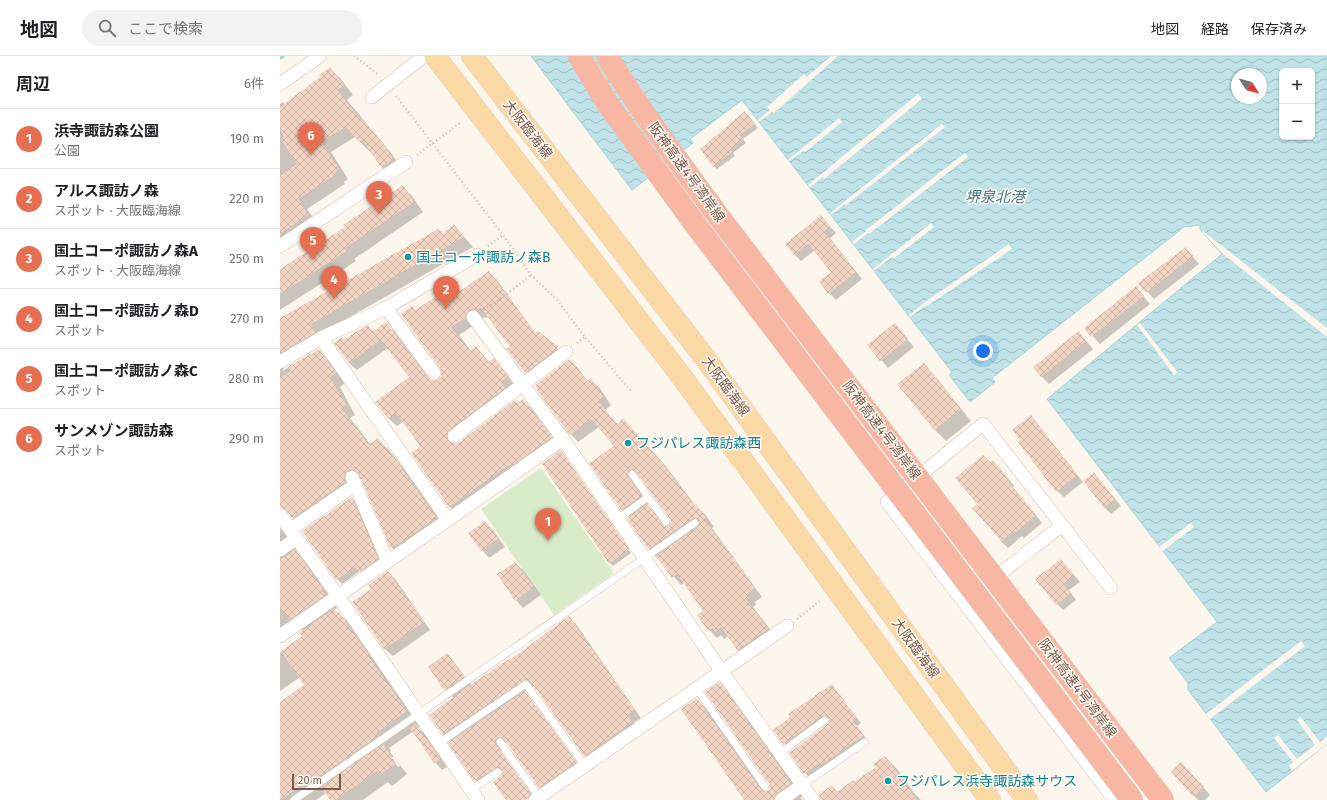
<!DOCTYPE html>
<html lang="ja">
<meta charset="utf-8">
<style>
body{margin:0;font-family:"Fira Sans","Noto Sans JP",sans-serif;background:#f2f2f2;color:#202124}
.controls{position:absolute;right:12px;top:12px;display:grid;overflow:hidden;border-radius:6px;box-shadow:0 1px 3px #0004}
.controls button{width:36px;height:36px;display:grid;place-items:center;padding:0;border:0;border-bottom:1px solid #e0e0e0;background:#fff;color:#202124;font:20px sans-serif}
.compass{position:absolute;left:951px;top:12px;width:36px;height:36px;border-radius:50%;background:#fff;box-shadow:0 1px 3px #0004;rotate:126deg}
.scale{position:absolute;left:12px;bottom:10px;width:49px;box-sizing:border-box;padding-left:4px;border:2px solid #7a5c4d;border-top:0;font-size:11px;line-height:14px;white-space:nowrap;color:#7a5c4d;-webkit-text-stroke:3px #fffaf3;paint-order:stroke}
.you{position:absolute;left:703px;top:295px;width:14px;height:14px;margin:-10px;border:3px solid #fff;border-radius:50%;background:#1a73e8;box-shadow:0 0 0 6px #1a73e833}
.badge{display:grid;place-items:center;width:26px;height:26px;border-radius:50%;background:#e76f51;color:#fff;font-size:13px;font-weight:700}
.pin{position:absolute;translate:-50% -33px;filter:drop-shadow(0 1px 2px #0008)}
.pin::after{content:'';position:absolute;top:21px;width:14px;height:12px;background:inherit;clip-path:polygon(0 0,100% 0,50% 100%)}
.list{margin:0;padding:0;list-style:none}
h2{display:flex;justify-content:space-between;align-items:center;height:52px;margin:0;padding:0 16px;font-size:17px}
h2 small{font-size:13px;font-weight:400;color:#757577}
.list li{display:grid;grid-template-columns:26px 1fr auto;gap:12px;align-items:center;box-sizing:border-box;height:60px;padding:0 16px;border-top:1px solid #e0e0e0}
.list b{display:block;font-size:15px;white-space:nowrap}
.list p{margin:0;font-size:13px;white-space:nowrap;color:#757577}
.list em{font-size:13px;font-style:normal;color:#757577}
.icon{flex:none;width:22px;height:22px;fill:none;stroke:currentColor;stroke-width:2;stroke-linecap:round;stroke-linejoin:round}
.map{position:relative;flex:none;width:1047px;height:744px;overflow:hidden}
header{display:flex;align-items:center;gap:24px;box-sizing:border-box;height:56px;padding:0 20px;background:#fff;border-bottom:1px solid #e0e0e0}
header strong{font-size:19px}
nav{display:flex;gap:22px;margin-inline-start:auto;font-size:14px}
.search{width:280px;height:36px;background:#f2f2f2;display:flex;align-items:center;gap:10px;box-sizing:border-box;padding:0 14px;border-radius:22px;color:#757577;font-size:15px}
main{display:flex}
aside{flex:1;background:#fff}
.map>svg:first-child{display:block}
</style>
<header>
<strong>地図</strong>
<div class="search"><svg class="icon" aria-label="search" viewBox="0 0 24 24"><circle cx="10" cy="10" r="6"/><path d="M15 15l6 6"/></svg>ここで検索</div>
<nav><a>地図</a><a>経路</a><a>保存済み</a></nav>
</header>
<main>
<aside>
<h2>周辺<small>6件</small></h2>
<ul class="list">
<li><span class="badge">1</span><div><b>浜寺諏訪森公園</b><p>公園</p></div><em>190 m</em></li>
<li><span class="badge">2</span><div><b>アルス諏訪ノ森</b><p>スポット · 大阪臨海線</p></div><em>220 m</em></li>
<li><span class="badge">3</span><div><b>国土コーポ諏訪ノ森A</b><p>スポット · 大阪臨海線</p></div><em>250 m</em></li>
<li><span class="badge">4</span><div><b>国土コーポ諏訪ノ森D</b><p>スポット</p></div><em>270 m</em></li>
<li><span class="badge">5</span><div><b>国土コーポ諏訪ノ森C</b><p>スポット</p></div><em>280 m</em></li>
<li><span class="badge">6</span><div><b>サンメゾン諏訪森</b><p>スポット</p></div><em>290 m</em></li>
</ul>
</aside>
<div class="map">
<svg width="1047" height="744" viewBox="0 0 1047 744">
<defs>
<pattern id="water-waves" width="16" height="10" patternUnits="userSpaceOnUse"><rect width="16" height="10" fill="#bfe3e8"/><path d="M0 5q4-4 8 0t8 0" fill="none" stroke="#a0bbbe"/></pattern>
<pattern id="building-cross-hatch" width="8" height="8" patternUnits="userSpaceOnUse"><rect width="8" height="8" fill="#f3d5c3"/><path d="M0 0l8 8M0 8l8-8" fill="none" stroke="#cab0a1"/></pattern>
</defs>
<rect width="100%" height="100%" fill="#fdf6ec"/>
<path fill="#d8ecc9" d="M261 412 334 517 274 559 201 453Z"/>
<path fill="url(#water-waves)" stroke="#a5d3da" fill-rule="evenodd" d="M251 0H1047V688L986 736 908 634V627L889 602 937 566 767 343 942 198 922 176 920 173V169L904 171 712 322 715 326 690 346 669 319 672 316 462 44 410 83 413 87 352 134ZM1002 15H1032V81H1002ZM957 18H981V42H957Z"/>
<g fill="#fdf6ec">
<path d="M551 0H558L494 57 492 56 479 66 478 64 490 54 487 51 524 18 527 21Z"/>
<path d="M638 38 642 43 544 123 543 121 530 131 528 129Z"/>
<path d="M559 62 562 66 525 96 523 95 509 105 508 104Z"/>
<path d="M662 68 665 71 566 149 565 148 551 159 550 157Z"/>
<path d="M685 97 688 101 589 178 588 177 574 188 572 186 586 175V174Z"/>
<path d="M651 167 654 171 613 203 612 201 594 215 593 213Z"/>
<path d="M923 175 1047 272V281L943 198 922 176Z"/>
<path d="M729 188 732 193 647 250 646 249 630 261 629 259 645 246Z"/>
<path d="M860 267 898 317 894 319 857 269Z"/>
<path d="M911 467 914 471 883 495 879 491Z"/>
<path d="M1021 585 1025 590 930 663 926 658Z"/>
<path d="M1021 661 1040 686 1047 680V688L1012 715 1009 710 1013 706 994 682 998 679 1017 703 1035 689 1017 664Z"/>
</g>
<g fill="#0003" fill-rule="evenodd">
<path d="M50 12 60 22 73 39 67 44 112 98 122 114 111 121 102 111 91 95 90 96 75 81 51 96 68 123 64 126 65 128 27 153 38 169 0 191V48L3 46 5 48 41 21Z"/>
<path d="M469 60 478 72 463 83 466 87 453 97 455 100 437 113 434 110Z"/>
<path d="M122 131 132 140 143 156 74 203 76 205 0 254V214L66 171Z"/>
<path d="M541 161 556 177 550 182 582 223 556 244 549 237 552 216 535 194 521 205 514 198Z"/>
<path d="M174 169 193 191 40 278 6 309 2 315 39 294 48 304 65 327 60 331 75 359 70 362 91 389 98 384 108 393 128 418 165 471 121 500 111 491 83 423H79L23 472 13 462 0 443V263L163 178Z"/>
<path d="M905 192 919 208 874 243 860 227Z"/>
<path d="M208 216 217 224 256 278 258 276 286 300 254 324 246 316 231 291 208 261 206 262 201 261 197 262 193 270 179 279 191 295 196 291 210 307 214 304 222 312 235 330 177 382 174 389 179 387 243 344 251 352 279 390 178 459 170 451 132 397 141 390 124 365 117 370 108 362 130 321 108 292 77 314 69 307 56 287 65 285 88 270 94 276 106 267 114 275 151 325H159L162 320 161 312 136 255 176 230 181 235Z"/>
<path d="M856 232 870 248 820 288 805 272Z"/>
<path d="M615 269 634 291 608 312 589 290Z"/>
<path d="M799 276 813 293 769 328 761 320Z"/>
<path d="M290 304 298 312 308 326 311 324 319 331 331 349 325 354 338 369 343 363 385 409 416 450 424 457 434 471 432 472 482 541 475 546 476 549 473 551 496 581 466 602 458 594 448 580 444 583 441 579 437 582 429 574 424 555 404 527 401 529 369 493 348 463 350 462 342 454 310 407 336 390 319 371 298 386 291 378ZM361 421 391 463 392 466 390 471H385L375 457 367 449 368 448 355 428 357 422Z"/>
<path d="M644 308 655 320 691 365 666 385 655 374 619 328Z"/>
<path d="M751 361 757 367 803 426 784 441 777 435Z"/>
<path d="M284 399 351 497 333 510 330 507Z"/>
<path d="M710 407 720 412 734 430 733 431 762 467 744 482 742 480 728 492 721 485 698 448Z"/>
<path d="M814 418 841 450 831 458 824 451Z"/>
<path d="M72 442 76 447 102 508 84 520 80 515 62 528 57 523Z"/>
<path d="M205 466 213 474 225 491 209 502 202 494Z"/>
<path d="M0 472 7 479 17 493 15 495 27 507 55 546 53 547 57 552 54 554 58 558 59 557 73 572 141 670 138 672 144 677 167 711 162 714 155 706 134 675 109 692 111 695 110 696 127 718 112 730 108 726 83 744H51L46 737 36 744H0V647L26 629 20 621 0 635V597L23 580V575L14 567 0 576ZM111 701H114L120 710 118 711Z"/>
<path d="M781 504 800 526 789 534 796 544 783 554 777 548Z"/>
<path d="M235 507 243 514 261 539 243 552 236 544Z"/>
<path d="M108 516 116 524 150 574 113 600 105 593 74 547 93 533Z"/>
<path d="M289 562 296 568 361 662 354 666 358 673 312 707 305 700 254 630 244 636 250 642 301 712 265 737 259 731 228 687 226 686 222 688 220 692 221 696 255 743 228 744 223 716 201 730 195 724 171 686 163 678 151 659 174 642 165 633 149 611 167 598 174 606 191 629 230 605Z"/>
<path d="M439 628 452 640 523 740 520 742 523 744H465L402 654 417 644 430 656 486 737 490 734V728Z"/>
<path d="M556 635 581 667 577 670 588 685 530 722 525 717 550 664 547 665 509 693 494 674Z"/>
<path d="M605 701 617 713 634 737 641 744H542L552 731 558 736 575 727 597 711Z"/>
<path d="M909 715 930 739 925 744H918L914 740Z"/>
</g>
<g fill="none" stroke-linecap="round" stroke-linejoin="round">
<path stroke="#a5d3da" stroke-width="5" d="M0 1 2 0"/>
</g>
<g fill="url(#building-cross-hatch)">
<path d="M50 11 64 29 57 34 80 63 81 62 102 86 113 103 101 111 82 84 79 86 66 71 41 86 59 113 55 116 56 118 18 143 28 159 0 178V120L17 108 1 83 4 81 0 73V51L40 21 39 19Z"/>
<path d="M465 55 475 68 460 79 463 83 450 93 452 96 433 111 420 93Z"/>
<path d="M123 129 134 146 65 192 67 195 0 238V213L65 171 63 169Z"/>
<path d="M541 159 550 170 544 175 576 216 548 238 539 225 551 216 528 188 514 199 505 188Z"/>
<path d="M174 168 184 181 31 268 36 276 0 297V262L158 173 163 177Z"/>
<path d="M906 191 913 200 866 237 858 227Z"/>
<path d="M209 215 255 277 258 275 279 291 245 317 226 293 230 291 201 252 197 254 192 253 188 255 186 258 185 262 171 271 190 295 196 290 208 307 214 302 228 321 221 326 225 332 169 374 167 377 166 381 171 387 175 388 178 387 235 344 237 347 243 343 272 381 230 411 229 409 169 451 131 397 140 390 116 357 108 363 95 346 129 321 93 275 106 266 148 322 151 324H158L161 320 160 312 121 258 132 250 135 254 176 228 180 235Z"/>
<path d="M856 230 864 240 811 281 804 272Z"/>
<path d="M615 267 628 283 600 305 587 289Z"/>
<path d="M88 269 99 285 69 307 54 287 62 281 64 284 80 273Z"/>
<path d="M799 275 806 285 761 321 753 311Z"/>
<path d="M39 293 56 317 50 321 66 349 61 352 89 389 98 382 113 402 114 401 118 407 156 461 122 486 110 491 79 418 73 413 69 414 65 417 64 420 65 426 12 462 6 454 0 451V322L11 315 9 310Z"/>
<path d="M290 303 307 325 311 322 324 341 318 345 337 368 343 362 376 400H377L410 444 415 449 416 448 427 463 425 464 441 486H442L475 532 467 538 469 541 466 543 488 573 457 594 441 571 435 576 433 572 428 575 417 559 423 555 397 518 392 522 376 500 418 471 420 467 419 464 415 462 412 463 368 493 347 463 367 448 384 470H389L391 466 390 463 354 413 349 414 347 419 361 440 341 454 309 407 334 390 311 363 290 379 256 333H257L255 329Z"/>
<path d="M644 307 681 353 654 374 617 328Z"/>
<path d="M751 359 797 419 776 436 738 386 740 384 732 374Z"/>
<path d="M281 394 349 493 329 508 262 408Z"/>
<path d="M703 399 710 406 713 404 728 422 726 423 756 459 736 476 734 474 721 485 692 452 697 448 675 422Z"/>
<path d="M814 416 835 443 824 452 803 425Z"/>
<path d="M72 441 98 503 79 516 75 511 56 524 22 475Z"/>
<path d="M205 465 218 483 201 495 188 477Z"/>
<path d="M15 493 43 533 41 534 45 539 10 564 0 551V502L5 501Z"/>
<path d="M781 503 794 519 783 528 791 537 776 549 755 523Z"/>
<path d="M235 506 254 531 235 545 217 518Z"/>
<path d="M108 515 144 566 104 593 72 546 91 533 88 529Z"/>
<path d="M54 553 57 557 59 556 91 603H90L127 655 96 677 98 680 35 723 34 721 0 744V646L24 629 1 595 22 580 19 577Z"/>
<path d="M289 560 355 654 347 659 352 666 304 700 250 625 246 623 163 678 149 659 190 629 229 603 230 604Z"/>
<path d="M167 597 184 621 164 634 148 611Z"/>
<path d="M440 626 511 727 496 738 493 744H464L401 653 417 642 481 734 483 736 488 735 490 733 489 728 425 636Z"/>
<path d="M552 628 576 661 573 664 583 680 542 708 541 706 524 718 509 697 548 668 550 666 549 661 547 659 542 660 503 688 493 674 510 661 508 658Z"/>
<path d="M245 635 296 706 259 732 224 683 222 681 217 682 215 684 216 689 250 737 247 744H226L213 726 222 719V713L220 711 216 712 194 725 168 687Z"/>
<path d="M136 668 160 703 154 707 130 672Z"/>
<path d="M103 688 116 707 99 719 97 715 55 744H50L41 731Z"/>
<path d="M605 700 637 744H541L539 739 552 729 557 736 573 724 574 726 596 711 593 708Z"/>
<path d="M901 706 924 731 913 741 891 716Z"/>
</g>
<g fill="none" stroke-linecap="round" stroke-linejoin="round">
<g stroke="#d1beb0" stroke-width="8">
<g id="lane">
<path d="M352 418 386 466"/>
<path d="M338 463 368 441"/>
<path d="M417 633 485 731"/>
<path d="M220 686 259 741"/>
<path d="M159 687 246 628 305 710"/>
<path d="M500 697 545 664"/>
<path d="M522 729 585 686"/>
<path d="M191 734 218 716"/>
<path d="M14 744 415 467"/>
</g>
</g>
<g stroke="#d1beb0" stroke-width="14">
<g id="street">
<path d="M0 28 40 0"/>
<path d="M92 41 144 0"/>
<path d="M0 190 126 106"/>
<path d="M106 252 154 317"/>
<path d="M193 261 283 383 442 616 533 744"/>
<path d="M41 282 168 464"/>
<path d="M0 306 41 282 106 252 197 199"/>
<path d="M174 380 286 296"/>
<path d="M72 421 108 506"/>
<path d="M0 459 58 540 198 744"/>
<path d="M11 473 75 429"/>
<path d="M0 494 17 482"/>
<path d="M831 532 703 368 607 446 835 744"/>
<path d="M691 541 782 469"/>
<path d="M0 580 168 464 283 383"/>
<path d="M255 744 507 570"/>
<path d="M501 744 522 729"/>
</g>
</g>
<g stroke="#dad1cd" stroke-width="22">
<g id="primary">
<path d="M155 0 402 321 710 744"/>
<path d="M192 0 425 302 747 744"/>
</g>
</g>
<g stroke="#d9b8a5" stroke-width="2.5" stroke-dasharray="1 3" stroke-linecap="butt">
<path d="M74 0 99 19"/>
<path d="M116 40 223 179 251 219 277 244 305 281 351 335"/>
<path d="M137 99 180 67"/>
<path d="M208 190 223 179"/>
<path d="M204 254 228 237 251 219"/>
<path d="M297 287 305 281"/>
<path d="M517 563 542 543"/>
</g>
<use href="#lane" stroke="#fff" stroke-width="7"/>
<use href="#street" stroke="#fff" stroke-width="13"/>
<use href="#primary" stroke="#fbd9a5" stroke-width="21"/>
<g stroke="#dad1cd" stroke-width="23" stroke-linecap="butt">
<g id="highway-bridge">
<path d="M299 0 327 47 415 168 852 744"/>
<path d="M327 0C360 54 398 105 436 157L883 744"/>
</g>
</g>
<use href="#highway-bridge" stroke="#f7b7a3" stroke-width="22"/>
</g>
<g fill="#0f9aa8" stroke="#fffaf3" stroke-width="1.5">
<circle cx="128" cy="201" r="4"/>
<circle cx="348" cy="387" r="4"/>
<circle cx="608" cy="725" r="4"/>
</g>
<g text-anchor="middle" stroke-width="3" stroke-linejoin="round" paint-order="stroke">
<g font-size="14" fill="#7a5c4d" stroke="#fffaf3">
<text transform="translate(248 73) rotate(52)" y="5">大阪臨海線</text>
<text transform="translate(407 116) rotate(54)" y="5">阪神高速4号湾岸線</text>
<text transform="translate(446 330) rotate(54)" y="5">大阪臨海線</text>
<text transform="translate(602 374) rotate(53)" y="5">阪神高速4号湾岸線</text>
<text transform="translate(636 592) rotate(54)" y="5">大阪臨海線</text>
<text transform="translate(798 632) rotate(53)" y="5">阪神高速4号湾岸線</text>
</g>
<g font-size="14" fill="#0d838f" stroke="#fffaf3" text-anchor="start">
<text x="136" y="206">国土コーポ諏訪ノ森B</text>
<text x="356" y="392">フジパレス諏訪森西</text>
<text x="616" y="730">フジパレス浜寺諏訪森サウス</text>
</g>
<g font-size="15" font-style="italic" fill="#437c86" stroke="#fffaf3">
<text x="715" y="146">堺泉北港</text>
</g>
</g>
</svg>
<div class="controls">
<button>+</button>
<button>−</button>
</div>
<svg class="compass" viewBox="-18 -18 36 36"><path d="M0-13l5 13h-10z" fill="#e53935"/><path d="M0 13l5-13h-10z" fill="#757577"/></svg>
<div class="scale">20 m</div>
<div class="you"></div>
<div class="pin badge" style="left:268px;top:485px">1</div>
<div class="pin badge" style="left:166px;top:253px">2</div>
<div class="pin badge" style="left:99px;top:158px">3</div>
<div class="pin badge" style="left:54px;top:243px">4</div>
<div class="pin badge" style="left:33px;top:204px">5</div>
<div class="pin badge" style="left:31px;top:99px">6</div>
</div>
</main>
